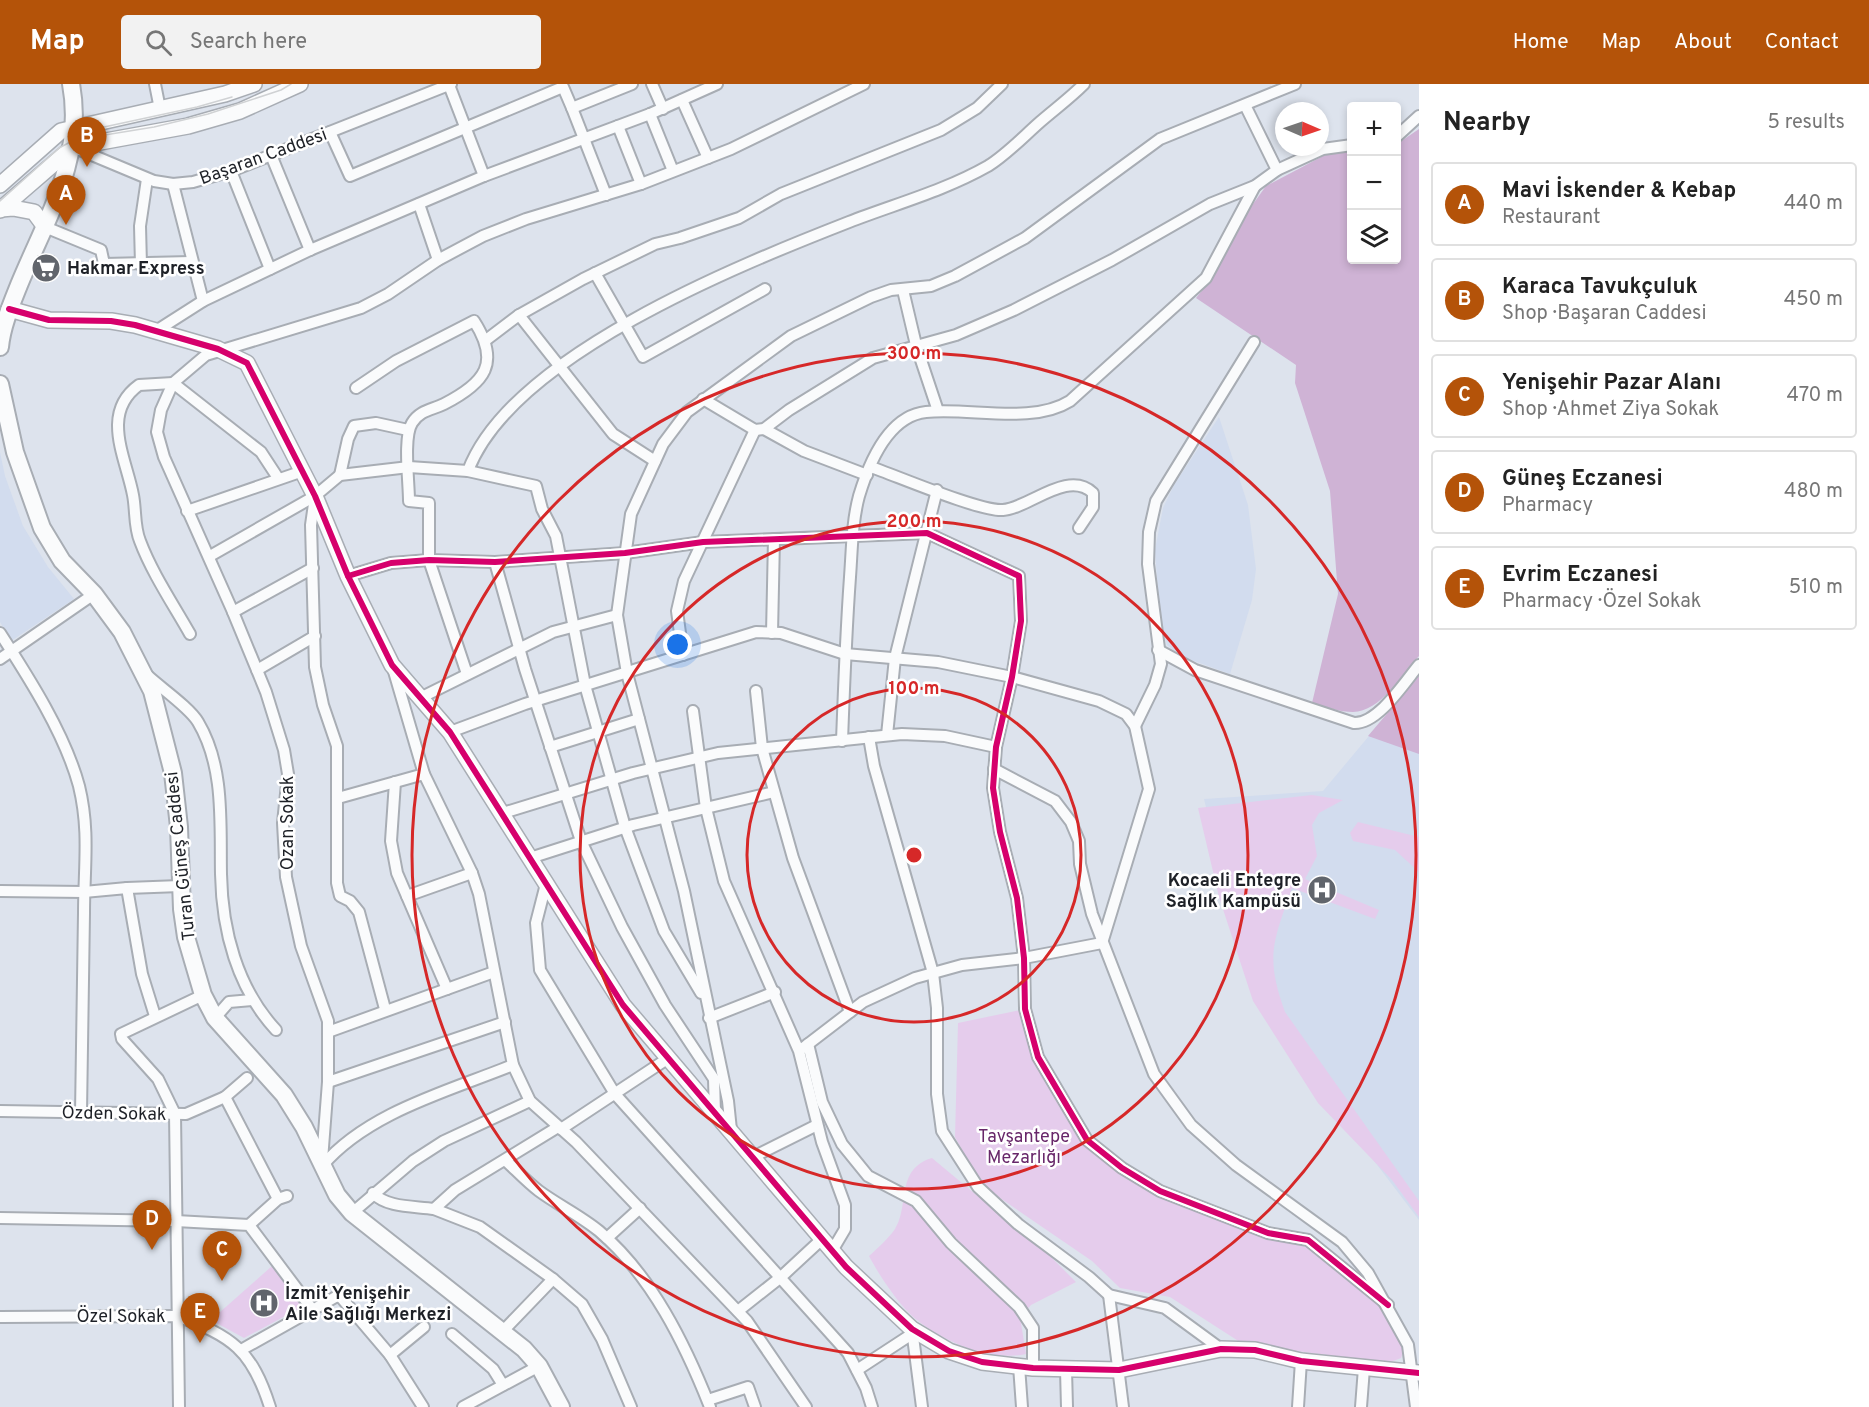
<!DOCTYPE html>
<meta charset="utf-8">
<style>
body{margin:0;font-family:Overpass,sans-serif;background:#f2f2f2;color:#222}
.controls{position:absolute;right:18px;top:18px;display:grid;overflow:hidden;border-radius:6px;box-shadow:0 3px 9px #0003}
.controls button{width:54px;height:54px;display:grid;place-items:center;padding:0;border:0;border-bottom:2px solid #e0e0e0;background:#fff;color:#222;font:30px sans-serif}
.compass{position:absolute;left:1275px;top:18px;width:54px;height:54px;border-radius:50%;background:#fff;box-shadow:0 3px 9px #0003;rotate:92deg}
.you{position:absolute;left:678px;top:561px;width:21px;height:21px;margin:-15px;border:4px solid #fff;border-radius:50%;background:#1a73e8;box-shadow:0 0 0 9px #1a73e833}
.badge{display:grid;place-items:center;width:39px;height:39px;border-radius:50%;background:#b45309;color:#fff;font-size:20px;font-weight:700}
.pin{position:absolute;translate:-50% -50px;filter:drop-shadow(0 2px 3px #0008)}
.pin::after{content:'';position:absolute;top:32px;width:21px;height:18px;background:inherit;clip-path:polygon(0 0,100% 0,50% 100%)}
.list{margin:0;padding:0;list-style:none}
h2{display:flex;justify-content:space-between;align-items:center;height:78px;margin:0;padding:0 24px;font-size:26px}
h2 small{font-size:20px;font-weight:400;color:#767676}
.list li{display:grid;grid-template-columns:39px 1fr auto;gap:18px;align-items:center;box-sizing:border-box;height:84px;margin:0 12px 12px;padding:0 12px;border:2px solid #e0e0e0;border-radius:6px}
.list b{display:block;font-size:22px;white-space:nowrap}
.list p{margin:0;font-size:20px;white-space:nowrap;color:#767676}
.list em{font-size:20px;font-style:normal;color:#767676}
.icon{flex:none;width:33px;height:33px;fill:none;stroke:currentColor;stroke-width:2;stroke-linecap:round;stroke-linejoin:round}
.map{position:relative;flex:none;width:1419px;height:1323px;overflow:hidden}
header{display:flex;align-items:center;gap:36px;box-sizing:border-box;height:84px;padding:0 30px;background:#b45309;color:#fff}
header strong{font-size:28px}
nav{display:flex;gap:33px;margin-inline-start:auto;font-size:21px}
.search{width:420px;height:54px;background:#f2f2f2;display:flex;align-items:center;gap:15px;box-sizing:border-box;padding:0 21px;border-radius:6px;color:#767676;font-size:22px}
main{display:flex}
aside{flex:1;background:#fff}
.map>svg:first-child{display:block}
</style>
<header>
<strong>Map</strong>
<div class="search"><svg class="icon" aria-label="search" viewBox="0 0 24 24"><circle cx="10" cy="10" r="6"/><path d="M15 15l6 6"/></svg>Search here</div>
<nav><a>Home</a><a>Map</a><a>About</a><a>Contact</a></nav>
</header>
<main>
<div class="map">
<svg width="1419" height="1323" viewBox="0 0 1419 1323">
<rect width="100%" height="100%" fill="#dde3ed"/>
<g fill="#d2dcee">
<path d="M1219 333 1248 421 1256 485 1252 516 1230 590 1183 573 1167 561 1160 537 1155 466 1163 424 1174 401Z"/>
<path d="M0 368 5 392 23 442 48 483 74 515 11 557 0 538Z"/>
<path d="M1419 592V1136L1327 1015 1248 897 1204 715 1323 707Z"/>
</g>
<g fill="#e5ccec">
<path d="M1312 711 1343 716 1319 729 1312 741 1317 772 1305 795 1379 826 1375 835 1292 804C1273 858 1265 873 1285 928L1419 1117V1133L1392 1096 1318 1019 1253 917 1219 813 1198 724Z"/>
<path d="M1358 738 1419 753V788L1395 766 1353 757 1350 749Z"/>
<path d="M1025 925 1041 990 1075 1037 1120 1086 1272 1154 1305 1163 1384 1223 1402 1259 1403 1268 1401 1274 1388 1279 1243 1260 1170 1213 1120 1204 1092 1177 981 1101 955 1053 958 939Z"/>
<path d="M932 1074 1053 1175 1076 1198 1031 1221 1020 1233 1026 1270C991 1278 944 1258 917 1236 900 1223 879 1191 869 1172 878 1164 888 1155 895 1145 910 1122 895 1085 932 1074Z"/>
<path d="M272 1182 302 1223 244 1254 211 1236Z"/>
</g>
<g fill="#cfb3d5">
<path d="M1419 45V572C1403 590 1380 628 1353 628 1340 628 1326 623 1312 619L1338 510 1330 407 1295 299 1296 281 1196 214 1212 194 1243 134 1266 102 1323 72 1336 68H1351L1352 176H1396L1397 60Z"/>
<path d="M1419 592V670L1368 652Z"/>
</g>
<g fill="none" stroke-linecap="round" stroke-linejoin="round">
<g stroke="#a8adb4" stroke-width="14">
<g id="street">
<path d="M155 0 160 25"/>
<path d="M652 0 663 25"/>
<path d="M449 1 484 92"/>
<path d="M682 16 708 74"/>
<path d="M1245 21 1277 86"/>
<path d="M572 24 606 111"/>
<path d="M650 30 673 87"/>
<path d="M618 42 641 100"/>
<path d="M330 48 350 92 563 3 572 24 632 0"/>
<path d="M1396 53 1419 32"/>
<path d="M75 64 154 97 173 100 193 98 231 87 451 0"/>
<path d="M271 71 310 166"/>
<path d="M231 87 270 185"/>
<path d="M173 100 203 217"/>
<path d="M419 120 438 176"/>
<path d="M45 143 101 166 104 180 191 178"/>
<path d="M141 181 140 142 147 95"/>
<path d="M595 189 643 273 765 205"/>
<path d="M903 206 916 261 938 327"/>
<path d="M519 231 613 350 655 377"/>
<path d="M156 247 203 217 310 166 484 92 650 30 717 0"/>
<path d="M486 256 519 231 583 195 655 160 680 154 739 134 781 110 941 46 977 24 1002 0"/>
<path d="M356 304 396 277 474 237C501 279 485 299 444 320 432 326 420 326 412 339 403 353 409 398 409 417L429 419V476L467 590"/>
<path d="M703 315 755 346 764 345 789 326 873 274 956 251 1014 226 1112 176 1210 120 1255 102 1277 86 1323 65 1352 61"/>
<path d="M764 345 804 367 867 391"/>
<path d="M871 383C897 392 981 428 1003 426 1029 424 1068 385 1093 409V423L1079 444"/>
<path d="M468 387C511 272 739 181 849 138 895 120 944 107 988 82 1006 71 1023 53 1040 38 1055 25 1070 14 1084 0"/>
<path d="M340 391 348 355 354 342 376 339 408 346"/>
<path d="M315 413 311 441 315 583 323 621 337 662V799L340 812 350 817 359 828 385 925"/>
<path d="M187 427 303 387"/>
<path d="M210 472 315 412 340 391 409 383 468 387 536 402 542 425 556 452 585 601 625 743 664 847 701 909"/>
<path d="M495 478 525 585 581 757 622 843 665 921 714 995 715 1029"/>
<path d="M313 484 233 528 266 608 284 666 288 690 283 739 286 793 301 862 328 937V998L322 1076"/>
<path d="M348 492 391 479 429 476 495 478 625 469 703 458 927 449 1019 492 1021 537 1012 593 996 663 993 704 1000 748 1017 814 1024 874 1025 925 1038 973 1087 1056 1122 1084 1160 1107 1268 1149 1308 1156 1388 1221"/>
<path d="M233 528 164 373 157 348 161 326 173 299 206 271 361 224 388 210 438 176 483 152 526 135 641 100 731 65 864 0"/>
<path d="M0 549C29 594 65 650 79 702 90 747 84 783 84 829 83 895 82 962 81 1029"/>
<path d="M772 549 774 455"/>
<path d="M190 550C173 520 152 489 140 457 134 443 136 426 133 411 126 374 100 329 139 301L173 299 261 368 278 394"/>
<path d="M1158 566 1195 586 1354 639C1378 640 1404 599 1419 581"/>
<path d="M683 571 677 527 684 497 755 346"/>
<path d="M0 575 94 510"/>
<path d="M393 584 424 690 472 789 479 810 513 981 530 1017 576 1058 747 1237 806 1323"/>
<path d="M257 586 315 552"/>
<path d="M148 592C161 604 190 624 198 638 225 683 220 740 221 790 222 846 237 904 276 946"/>
<path d="M756 607 762 664 793 774 850 928"/>
<path d="M420 614 553 548 617 531"/>
<path d="M693 627 706 724 724 797 799 967 822 1058 845 1121V1145L832 1167"/>
<path d="M1135 642 1155 601 1161 580 1148 480 1149 448 1156 417 1254 258"/>
<path d="M450 648 525 620 756 548 781 549 845 570 938 578 1012 593 1099 617 1126 630 1135 642 1149 705 1102 859"/>
<path d="M887 651 895 574 937 406"/>
<path d="M869 653 874 682 933 889 937 924V1010L942 1047 978 1103 1018 1140 1089 1193 1109 1211 1165 1224 1221 1265"/>
<path d="M842 657C844 602 846 548 850 493 852 466 852 438 859 412 869 379 888 332 926 328 969 323 1032 341 1070 317L1206 194 1255 102"/>
<path d="M550 663 639 635"/>
<path d="M994 685 1055 717 1071 738 1079 757 1080 780 1092 830 1154 990 1191 1041 1236 1081 1342 1158 1368 1189 1408 1261 1416 1323"/>
<path d="M395 698 391 757 397 789 447 905"/>
<path d="M338 714 424 690"/>
<path d="M503 729 633 689 718 669 902 650 945 652 996 663"/>
<path d="M530 774 633 741 774 708"/>
<path d="M546 800 536 839 540 886 615 1010 848 1269 866 1304 872 1323"/>
<path d="M127 804 180 802"/>
<path d="M0 807 84 808 127 804 142 890 155 932"/>
<path d="M407 812 472 789"/>
<path d="M215 934 229 918 252 916"/>
<path d="M709 934 775 908"/>
<path d="M328 948 494 888"/>
<path d="M808 960 822 1018 842 1060 868 1092 916 1117 951 1159 1019 1223 1033 1244V1284"/>
<path d="M803 964 863 918 915 894 962 881 1024 874 1102 859"/>
<path d="M328 998 505 938"/>
<path d="M225 1013 278 1115"/>
<path d="M0 1027 186 1030 225 1013 247 994"/>
<path d="M558 1043 455 1106 434 1125 480 1143 553 1195 582 1220 602 1255 631 1323"/>
<path d="M561 1045 667 975"/>
<path d="M731 1046 728 1017 684 807 627 589 617 531 631 430 663 360 687 328 791 252 871 213 891 206 931 202 955 192 1025 154 1160 55 1295 0"/>
<path d="M753 1073 817 1041"/>
<path d="M505 1076C516 1086 527 1098 539 1107 558 1121 581 1132 599 1147 652 1192 685 1260 710 1323"/>
<path d="M322 1082C368 1028 449 1007 513 981"/>
<path d="M373 1109C387 1124 414 1122 434 1125"/>
<path d="M352 1129 413 1077 444 1057 530 1017"/>
<path d="M0 1134 176 1137 249 1141 312 1225"/>
<path d="M249 1141 278 1115 287 1112"/>
<path d="M607 1154 640 1124"/>
<path d="M1109 1211 1123 1323"/>
<path d="M738 1227 781 1193 822 1155"/>
<path d="M0 1233 177 1232C232 1252 252 1266 270 1323"/>
<path d="M912 1245 922 1323"/>
<path d="M503 1247 553 1195"/>
<path d="M452 1250 493 1285 503 1301"/>
<path d="M241 1266 339 1211 390 1271 423 1323"/>
<path d="M390 1271 424 1243"/>
<path d="M1019 1282 1022 1323"/>
<path d="M857 1286 912 1250"/>
<path d="M1066 1286 1067 1323"/>
<path d="M708 1316 748 1303 755 1323"/>
<path d="M179 1323 175 1030 158 995 122 955 121 950 203 911"/>
<path d="M463 1323 539 1282"/>
<path d="M1298 1323 1301 1277"/>
<path d="M1361 1323 1364 1284"/>
</g>
</g>
<g stroke="#a8adb4" stroke-width="18">
<g id="secondary">
<path d="M0 101 61 47 225 10 254 0"/>
<path d="M1 125 13 124 34 128 45 143"/>
<path d="M0 126 73 63 188 42 240 27 300 0"/>
<path d="M9 225 49 236 111 237 135 241 218 265 247 279 315 412 348 492 392 581 450 648 623 921 846 1183 912 1245 949 1267 982 1278 1033 1284 1119 1286 1221 1265 1255 1266 1301 1277 1419 1289"/>
</g>
</g>
<g stroke="#a8adb4" stroke-width="20">
<g id="primary">
<path d="M0 263C2 242 11 221 19 201 46 135 85 74 71 0"/>
<path d="M0 300 15 368 42 444 62 477 94 510 122 548 152 607 173 689 179 743 182 825 186 853 203 911 215 934 284 1011 304 1043 337 1111 352 1129 524 1265 539 1282 561 1323"/>
</g>
</g>
<use href="#street" stroke="#fafbfc" stroke-width="10"/>
<use href="#secondary" stroke="#fafbfc" stroke-width="15"/>
<use href="#primary" stroke="#fafbfc" stroke-width="16"/>
<g stroke="#d0d2d4" stroke-width="1.5">
<path d="M104 43 197 23 232 13"/>
<path d="M0 117 59 64 74 56 154 43 208 30 281 6 291 0"/>
</g>
<g stroke="#fff" stroke-width="10">
<g id="cycleway">
<path d="M9 225 49 236 111 237 135 241 218 265 247 279 315 412 348 492 392 581 450 648 623 921 846 1183 912 1245 949 1267 982 1278 1033 1284 1119 1286 1221 1265 1255 1266 1301 1277 1419 1289"/>
<path d="M348 492 391 479 429 476 495 478 625 469 703 458 927 449 1019 492 1021 537 1012 593 996 663 993 704 1000 748 1017 814 1024 874 1025 925 1038 973 1087 1056 1122 1084 1160 1107 1268 1149 1308 1156 1388 1221"/>
</g>
</g>
<use href="#cycleway" stroke="#d6006c" stroke-width="6"/>
</g>
<g fill="none" stroke="#d62828" stroke-width="3">
<circle cx="914" cy="771" r="167"/>
<circle cx="914" cy="771" r="334"/>
<circle cx="914" cy="771" r="502"/>
</g>
<defs>
<g id="supermarket-disc" transform="scale(1.5)"><circle r="9.5" fill="#61656c" stroke="#fff"/><path d="M-6-5.5h2.5l.6 2H6L4.5 2H-2.5L-4.4-4H-6ZM-1.5 3.2a1.3 1.3 0 1 0 .1 0ZM3 3.2a1.3 1.3 0 1 0 .1 0Z" fill="#fff"/></g>
<g id="hospital-disc" transform="scale(1.5)"><circle r="9.5" fill="#61656c" stroke="#fff"/><path d="M-5-5h3v3.5h4V-5h3V5h-3V1.5h-4V5h-3Z" fill="#fff"/></g>
</defs>
<g fill-rule="evenodd">
<use href="#supermarket-disc" x="46" y="184"/>
<use href="#hospital-disc" x="1322" y="806"/>
<use href="#hospital-disc" x="264" y="1219"/>
</g>
<g text-anchor="middle" stroke-width="5" stroke-linejoin="round" paint-order="stroke">
<g font-size="18" fill="#1e2127" stroke="#fff">
<text transform="translate(263 72) rotate(-20)" y="6">Başaran Caddesi</text>
<text transform="translate(287 739) rotate(-90)" y="6">Ozan Sokak</text>
<text transform="translate(180 772) rotate(-96)" y="6">Turan Güneş Caddesi</text>
<text transform="translate(114 1029) rotate(1)" y="6">Özden Sokak</text>
<text x="121" y="1238">Özel Sokak</text>
</g>
<g font-size="18" font-weight="bold" fill="#1e2127" stroke="#fff" text-anchor="start">
<text x="67" y="190">Hakmar Express</text>
<text x="1301" y="802" text-anchor="end">Kocaeli Entegre<tspan x="1301" dy="21">Sağlık Kampüsü</tspan></text>
<text x="285" y="1215">İzmit Yenişehir<tspan x="285" dy="21">Aile Sağlığı Merkezi</tspan></text>
</g>
<g font-size="18" fill="#68276a" stroke="#fff">
<text x="1024" y="1058">Tavşantepe<tspan x="1024" dy="21">Mezarlığı</tspan></text>
</g>
</g>
<circle cx="914" cy="771" r="9" fill="#d62828" stroke="#fff" stroke-width="3"/>
<g font-size="18" text-anchor="middle" font-weight="bold" fill="#d62828" stroke="#fff" stroke-width="5" stroke-linejoin="round" paint-order="stroke">
<text x="914" y="275">300 m</text>
<text x="914" y="443">200 m</text>
<text x="914" y="610">100 m</text>
</g>
</svg>
<div class="controls">
<button>+</button>
<button>−</button>
<button><svg class="icon" aria-label="layers" viewBox="0 0 24 24"><path d="M12 4l9 5-9 5-9-5zM3 14l9 5 9-5"/></svg></button>
</div>
<svg class="compass" viewBox="-18 -18 36 36"><path d="M0-13l5 13h-10z" fill="#e53935"/><path d="M0 13l5-13h-10z" fill="#767676"/></svg>
<div class="you"></div>
<div class="pin badge" style="left:66px;top:141px">A</div>
<div class="pin badge" style="left:87px;top:83px">B</div>
<div class="pin badge" style="left:222px;top:1197px">C</div>
<div class="pin badge" style="left:152px;top:1166px">D</div>
<div class="pin badge" style="left:200px;top:1259px">E</div>
</div>
<aside>
<h2>Nearby<small>5 results</small></h2>
<ul class="list">
<li><span class="badge">A</span><div><b>Mavi İskender &amp; Kebap</b><p>Restaurant</p></div><em>440 m</em></li>
<li><span class="badge">B</span><div><b>Karaca Tavukçuluk</b><p>Shop · Başaran Caddesi</p></div><em>450 m</em></li>
<li><span class="badge">C</span><div><b>Yenişehir Pazar Alanı</b><p>Shop · Ahmet Ziya Sokak</p></div><em>470 m</em></li>
<li><span class="badge">D</span><div><b>Güneş Eczanesi</b><p>Pharmacy</p></div><em>480 m</em></li>
<li><span class="badge">E</span><div><b>Evrim Eczanesi</b><p>Pharmacy · Özel Sokak</p></div><em>510 m</em></li>
</ul>
</aside>
</main>
